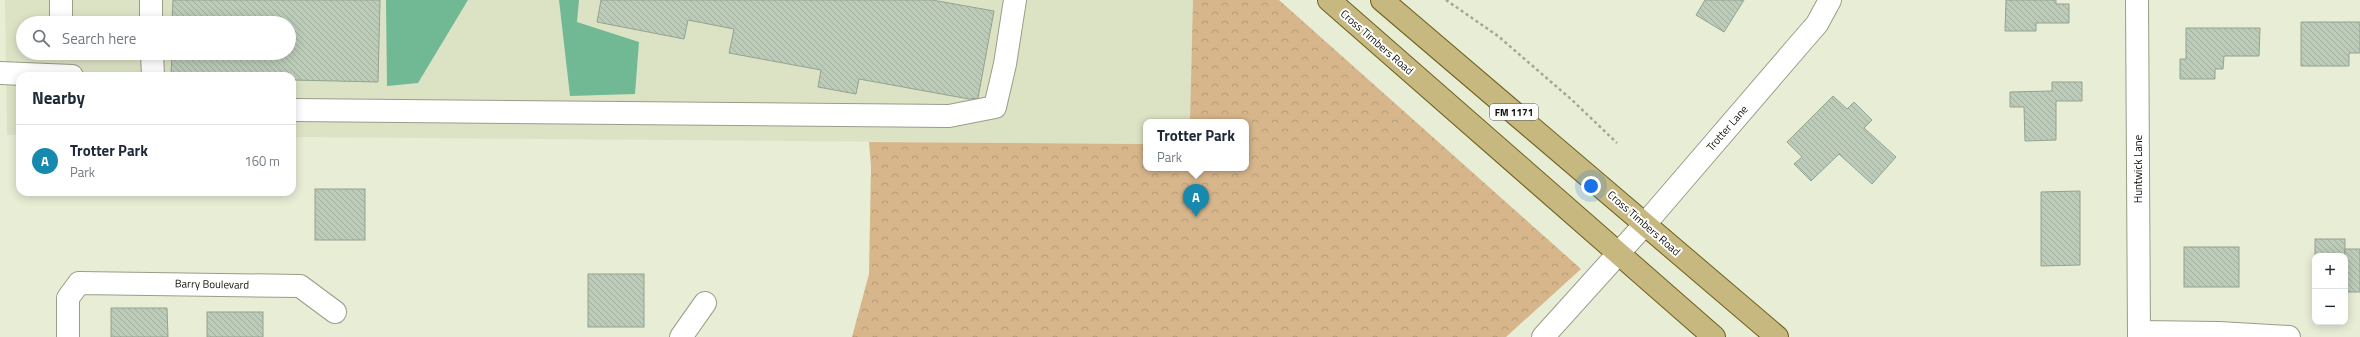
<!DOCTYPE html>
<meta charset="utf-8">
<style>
body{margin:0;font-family:"Titillium Web",sans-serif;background:#f6f6f7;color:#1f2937}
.controls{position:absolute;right:12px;bottom:12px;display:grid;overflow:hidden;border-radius:8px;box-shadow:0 2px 10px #0003}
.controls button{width:36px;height:36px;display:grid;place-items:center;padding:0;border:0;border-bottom:1px solid #e0e1e3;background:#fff;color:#1f2937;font:20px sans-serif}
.you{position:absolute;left:1591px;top:186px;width:14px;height:14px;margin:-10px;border:3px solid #fff;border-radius:50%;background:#1a73e8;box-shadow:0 0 0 6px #1a73e833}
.badge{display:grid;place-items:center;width:26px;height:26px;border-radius:50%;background:#1789ae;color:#fff;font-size:13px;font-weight:700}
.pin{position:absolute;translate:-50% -33px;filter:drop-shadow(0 1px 2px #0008)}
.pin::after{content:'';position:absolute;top:21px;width:14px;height:12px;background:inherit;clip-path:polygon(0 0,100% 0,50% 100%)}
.popup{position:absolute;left:1143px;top:119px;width:106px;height:52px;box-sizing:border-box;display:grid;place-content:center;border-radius:8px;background:#fff;filter:drop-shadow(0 1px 3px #0005);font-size:13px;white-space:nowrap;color:#747a83}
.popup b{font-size:15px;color:#1f2937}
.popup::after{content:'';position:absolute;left:50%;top:100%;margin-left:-8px;border:8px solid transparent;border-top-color:#fff}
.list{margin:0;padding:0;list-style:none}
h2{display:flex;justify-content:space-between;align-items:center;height:52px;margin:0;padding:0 16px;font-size:17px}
h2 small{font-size:13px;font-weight:400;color:#747a83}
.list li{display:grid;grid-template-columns:26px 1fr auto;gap:12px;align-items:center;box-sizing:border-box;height:72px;padding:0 16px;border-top:1px solid #e0e1e3}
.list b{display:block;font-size:15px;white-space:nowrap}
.list p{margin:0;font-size:13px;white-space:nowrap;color:#747a83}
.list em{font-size:13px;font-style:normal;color:#747a83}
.icon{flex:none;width:22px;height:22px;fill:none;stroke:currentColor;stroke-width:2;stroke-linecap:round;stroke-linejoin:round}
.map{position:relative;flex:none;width:2360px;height:337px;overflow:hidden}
.search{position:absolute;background:#fff;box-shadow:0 2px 10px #0003;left:16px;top:16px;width:280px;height:44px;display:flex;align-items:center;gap:10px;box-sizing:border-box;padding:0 14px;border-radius:22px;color:#747a83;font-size:15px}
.panel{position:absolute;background:#fff;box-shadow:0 2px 10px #0003;left:16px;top:72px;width:280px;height:124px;border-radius:12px}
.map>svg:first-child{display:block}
</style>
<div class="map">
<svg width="2360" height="337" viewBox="0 0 2360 337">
<defs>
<pattern id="park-crowns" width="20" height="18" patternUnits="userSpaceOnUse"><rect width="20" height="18" fill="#d7b68c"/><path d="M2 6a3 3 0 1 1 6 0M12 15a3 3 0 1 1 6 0" fill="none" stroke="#b89b77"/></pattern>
<pattern id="building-back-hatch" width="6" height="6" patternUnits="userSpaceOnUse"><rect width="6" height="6" fill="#bdccb9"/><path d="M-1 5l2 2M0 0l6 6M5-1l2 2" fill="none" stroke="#a1ae9e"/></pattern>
</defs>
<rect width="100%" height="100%" fill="#e8edd6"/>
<path fill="#dce3c5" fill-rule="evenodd" d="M5 0H1195L1196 122H1146V144L292 137V76H20V135H7ZM23 23H289V53H23Z"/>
<path fill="url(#park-crowns)" d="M1193 0H1279L1581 269 1506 337H852L869 274 871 166 869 142 1146 144V168H1246V122H1190Z"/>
<g fill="#71b994">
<path d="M386 0H468L418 83 387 86Z"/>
<path d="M559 0H579L577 22 639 42 635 94 570 96Z"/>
</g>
<g fill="url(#building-back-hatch)" stroke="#94a290">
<path d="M173 0H380L378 82 292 80V76H171L172 53H289V23H172Z"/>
<path d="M601 0H932L994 11 978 98 969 99 859 79 856 94 818 87 821 70 729 53 734 29 688 20 684 39 597 22Z"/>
<path d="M1705 0H1744L1724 32 1696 15Z"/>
<path d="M2006 0H2056V4H2069V23H2036V31H2005Z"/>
<path d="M2301 22H2360V53H2349V66H2301Z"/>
<path d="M2186 28H2260L2259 56H2224L2223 69H2215V79H2180V59H2186Z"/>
<path d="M2052 82H2082V101H2056V140L2025 141 2024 107H2010V92L2052 91Z"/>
<path d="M1833 96 1847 109 1854 102 1872 120 1864 128 1896 157 1872 184 1839 154 1811 181 1794 164 1802 157 1787 142Z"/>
<rect x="315" y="189" width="50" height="51"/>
<path d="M2080 191V265L2041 266V192Z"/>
<rect x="2315" y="239" width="30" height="17"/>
<rect x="2184" y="247" width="55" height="40"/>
<rect x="2345" y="249" width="15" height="43"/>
<rect x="588" y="274" width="56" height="53"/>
<path d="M111 308H167L168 337H111Z"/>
<rect x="207" y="312" width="56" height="25"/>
</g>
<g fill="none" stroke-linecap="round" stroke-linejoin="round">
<g stroke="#999d88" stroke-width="24">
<g id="minor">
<path d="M61 0V23"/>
<path d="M151 0V23"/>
<path d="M2137 0 2139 337"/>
<path d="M152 53 153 76"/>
<path d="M0 73 72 76"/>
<path d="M292 110 949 116 995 107 1005 64 1015 0"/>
<path d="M2139 332 2219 333 2289 337"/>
<path d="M68 337V298L79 283 300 286 335 312"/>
<path d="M681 337 705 303"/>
<path d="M1543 337 1645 224 1797 47 1817 24 1830 0"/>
</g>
</g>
<g stroke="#6e5f1d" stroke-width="24">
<g id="major">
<path d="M1329 0 1714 337"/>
<path d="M1382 0 1777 337"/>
</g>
</g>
<path stroke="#a3a794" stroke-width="2.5" stroke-dasharray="3 3" stroke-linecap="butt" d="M1446 0 1498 36 1572 100 1617 143"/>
<use href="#minor" stroke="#fff" stroke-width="22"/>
<use href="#major" stroke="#c6b87e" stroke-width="22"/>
</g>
<g text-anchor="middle" stroke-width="4" stroke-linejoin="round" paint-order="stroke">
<rect fill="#fff" stroke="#585853" stroke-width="1" x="1490" y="104" width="48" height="16" rx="3"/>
<g font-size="10" font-weight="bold" fill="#101109">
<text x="1514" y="116">FM 1171</text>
</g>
<g font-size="11" fill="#101109" stroke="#fff">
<text transform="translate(1377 42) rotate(41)" y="4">Cross Timbers Road</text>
<text transform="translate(1727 128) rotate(-49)" y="4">Trotter Lane</text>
<text transform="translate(2138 169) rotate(-90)" y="4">Huntwick Lane</text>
<text transform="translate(1644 223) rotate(41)" y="4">Cross Timbers Road</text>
<text transform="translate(212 284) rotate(1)" y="4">Barry Boulevard</text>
</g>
</g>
</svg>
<div class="controls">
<button>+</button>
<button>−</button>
</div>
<div class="you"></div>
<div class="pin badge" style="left:1196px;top:217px">A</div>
<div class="popup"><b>Trotter Park</b>Park</div>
<div class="search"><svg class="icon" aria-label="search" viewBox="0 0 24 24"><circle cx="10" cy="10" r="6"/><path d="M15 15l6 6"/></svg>Search here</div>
<section class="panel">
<h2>Nearby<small></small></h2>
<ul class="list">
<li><span class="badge">A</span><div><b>Trotter Park</b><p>Park</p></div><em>160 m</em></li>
</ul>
</section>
</div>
